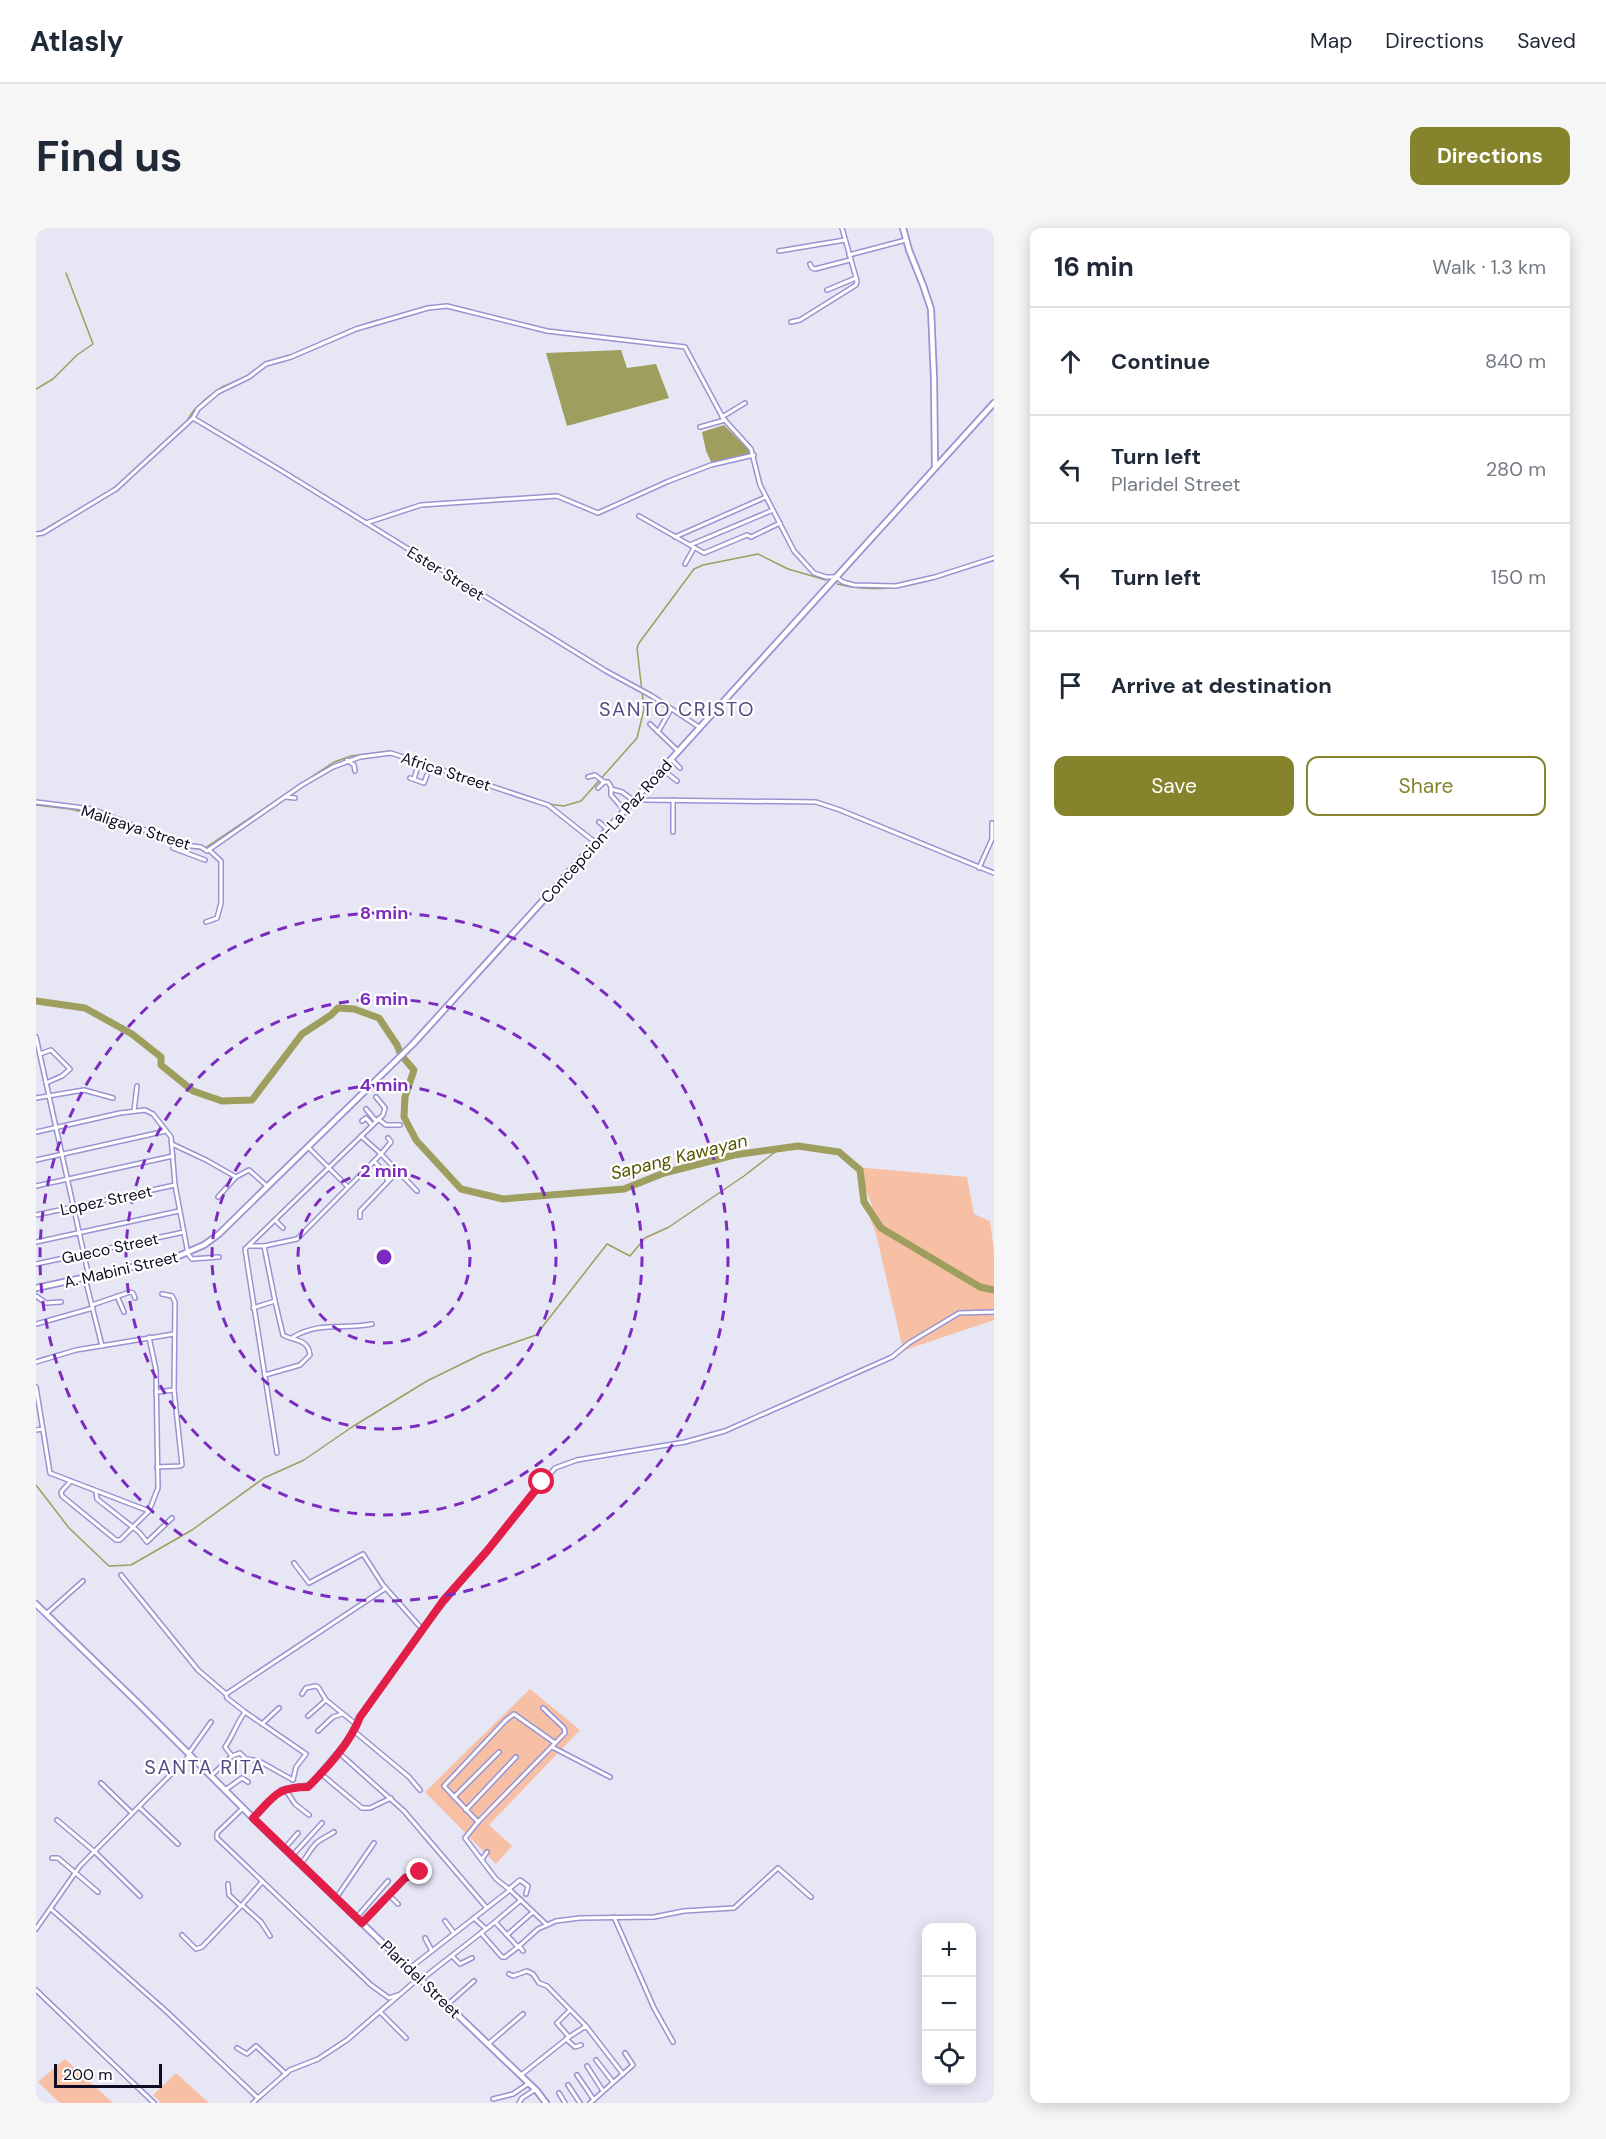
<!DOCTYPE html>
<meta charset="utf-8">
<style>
body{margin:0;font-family:"DM Sans",sans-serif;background:#f6f6f7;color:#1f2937}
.controls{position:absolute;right:18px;bottom:18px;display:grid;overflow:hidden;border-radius:12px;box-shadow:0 3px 15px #0003}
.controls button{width:54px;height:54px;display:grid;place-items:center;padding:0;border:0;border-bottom:2px solid #e0e1e3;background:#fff;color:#1f2937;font:30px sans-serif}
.scale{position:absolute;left:18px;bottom:15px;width:108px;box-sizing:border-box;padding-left:6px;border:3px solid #0f0b22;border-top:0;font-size:16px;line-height:21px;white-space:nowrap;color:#0f0b22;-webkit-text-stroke:4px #fff;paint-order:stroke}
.stop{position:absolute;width:18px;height:18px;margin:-14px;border:4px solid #e11d48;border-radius:50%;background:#fff}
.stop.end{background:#e11d48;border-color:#fff;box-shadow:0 2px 6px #0008}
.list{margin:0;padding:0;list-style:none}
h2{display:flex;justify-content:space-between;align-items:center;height:78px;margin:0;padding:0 24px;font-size:26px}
h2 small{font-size:20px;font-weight:400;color:#747a83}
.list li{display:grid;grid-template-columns:39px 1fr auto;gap:18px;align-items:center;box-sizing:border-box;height:108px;padding:0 24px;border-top:2px solid #e0e1e3}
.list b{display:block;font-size:22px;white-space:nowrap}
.list p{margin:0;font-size:20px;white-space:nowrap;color:#747a83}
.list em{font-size:20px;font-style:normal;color:#747a83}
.actions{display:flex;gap:12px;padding:18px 24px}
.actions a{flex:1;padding:14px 0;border:2px solid #85842d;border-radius:12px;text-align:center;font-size:21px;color:#85842d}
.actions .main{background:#85842d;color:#fff}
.icon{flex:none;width:33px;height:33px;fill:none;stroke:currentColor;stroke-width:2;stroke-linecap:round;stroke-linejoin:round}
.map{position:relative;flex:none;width:958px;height:1875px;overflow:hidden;border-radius:12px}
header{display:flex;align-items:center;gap:36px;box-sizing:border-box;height:84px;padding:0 30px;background:#fff;border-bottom:2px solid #e0e1e3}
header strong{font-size:28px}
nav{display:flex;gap:33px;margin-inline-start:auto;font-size:21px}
.intro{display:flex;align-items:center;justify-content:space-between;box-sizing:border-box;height:144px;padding:0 36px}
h1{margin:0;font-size:42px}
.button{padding:15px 27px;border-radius:12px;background:#85842d;color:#fff;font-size:21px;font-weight:700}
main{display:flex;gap:36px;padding:0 36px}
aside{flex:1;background:#fff;border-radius:12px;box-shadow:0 3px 15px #0003}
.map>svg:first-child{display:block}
</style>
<header>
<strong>Atlasly</strong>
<nav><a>Map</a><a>Directions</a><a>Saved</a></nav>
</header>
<div class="intro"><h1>Find us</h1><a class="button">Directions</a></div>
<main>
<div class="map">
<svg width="958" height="1875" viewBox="0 0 958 1875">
<rect width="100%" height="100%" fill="#e7e6f4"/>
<g fill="#f7bfa3">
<path d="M820 939 931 949 938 986 954 993 958 1024V1092L860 1125 866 1117 840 1006 834 990 836 977Z"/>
<path d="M494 1461 544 1502 453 1597 476 1618 460 1636 389 1564Z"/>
<path d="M29 1831 77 1875H24L2 1854Z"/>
<path d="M140 1845 173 1875H125L117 1867Z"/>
</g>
<g fill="#9e9e5e">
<path d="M585 122 591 140 620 136 633 170 531 198 510 125Z"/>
<path d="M688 197 716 225 676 236 670 223 666 204Z"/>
</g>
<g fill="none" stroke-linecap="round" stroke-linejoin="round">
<g stroke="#9e9e5e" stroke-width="1.5">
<path d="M400 78 410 77"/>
<path d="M344 92 381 82"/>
<path d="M320 100 341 92"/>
<path d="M555 109 574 112"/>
<path d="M235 133 253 128"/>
<path d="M213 148 228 136"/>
<path d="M0 161 17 151 41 127 57 116 30 45"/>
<path d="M112 230 150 194 158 182 172 169 186 159 206 151"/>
<path d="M4 304 23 293"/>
<path d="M905 349 940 337"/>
<path d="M801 356C834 364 864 361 897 351"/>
<path d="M512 576 528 578 545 573 601 510 608 481 601 420 603 415 658 341 667 337 722 326 752 341 790 352"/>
<path d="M0 577 34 581 66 588 141 618C151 620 159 622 169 620L298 534 315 528 354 523 502 572"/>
<path d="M0 1257 33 1300 73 1338 95 1337 156 1302 228 1250 268 1232 316 1199 391 1153 446 1126 500 1107 571 1016 594 1028 609 1010 633 999 708 948 743 921"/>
</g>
<path stroke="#9e9e5e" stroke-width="7" d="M0 773 49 780 96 806 125 829V837L157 863 186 873 216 872 266 806 295 787 302 780 318 781 343 790 361 817 365 827 378 842 369 869 368 889 380 912 425 961 467 971 588 961 628 945 698 927 762 918 803 924 824 942 828 974 845 1000 944 1059 958 1062"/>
<g stroke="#9993d3" stroke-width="6">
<g id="street">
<path d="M743 23 809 12"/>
<path d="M813 27 870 12"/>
<path d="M774 36 776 40 779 41 814 32"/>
<path d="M791 62 820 50"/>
<path d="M755 94 764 92 820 57 821 53 806 0"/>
<path d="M686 189 709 175"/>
<path d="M157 190 246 243 570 443 616 468 663 499"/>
<path d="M664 199 689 192"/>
<path d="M603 288 668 325 711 307 715 309 744 295"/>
<path d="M330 295 385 277 521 268 562 285 633 253 675 237 718 227"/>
<path d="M0 306 7 305 80 261 157 190 162 181 182 164 213 149 230 136 255 129 320 101 392 80 411 78 511 103 649 119 687 190 715 221 724 257 758 323 778 345 790 349H800L807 354 818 357 860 358 899 349 958 330"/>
<path d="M639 309 730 269"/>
<path d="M654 317 737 282"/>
<path d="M649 336 658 320"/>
<path d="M614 496 642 523"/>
<path d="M622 504 635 481"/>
<path d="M635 531 644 540"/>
<path d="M311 532 318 537 319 543"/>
<path d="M626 541 641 553"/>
<path d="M552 549 559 547 568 554"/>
<path d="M374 550 388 555 391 547"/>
<path d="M378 551 383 534"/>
<path d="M562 560 568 554H572L575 559V567L589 583"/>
<path d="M575 561 586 564 597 572"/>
<path d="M249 569 259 570"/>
<path d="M600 570 610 572 780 574 804 582 958 645"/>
<path d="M637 572V604"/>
<path d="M0 574 56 581 147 617 165 619 171 623 266 557 297 539 324 529 355 525 512 577 560 615"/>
<path d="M563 594 572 602"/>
<path d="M139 614 137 620 169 632"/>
<path d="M943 640 956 611V595"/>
<path d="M170 694 181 690 185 675V633L173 622"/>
<path d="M0 809 53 1049"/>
<path d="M4 826 15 822 34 841 26 848 10 855"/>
<path d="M0 870 48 862 77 870"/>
<path d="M330 881 340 893"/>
<path d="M98 883 101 858"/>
<path d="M342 891 350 897H364"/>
<path d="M326 893 330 890 336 897"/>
<path d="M0 904 84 885 109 882 117 886 135 909 139 957 152 1026 156 1031 183 1029"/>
<path d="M325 908 345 926 355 914 352 910"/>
<path d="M136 916 170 932 200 949 213 942 231 958"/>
<path d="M272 919 311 958"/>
<path d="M0 932 130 903"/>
<path d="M338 933 347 943 352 953"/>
<path d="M0 958 137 928"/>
<path d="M182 969 200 949"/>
<path d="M0 987 139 957"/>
<path d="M324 989V983L362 943"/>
<path d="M239 992 247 1000"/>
<path d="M0 1014 143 983"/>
<path d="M213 1018H228L261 1011 345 926 381 963"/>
<path d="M0 1036 148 1004"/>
<path d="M49 1050 66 1118"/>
<path d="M0 1068 10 1075 25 1074"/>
<path d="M81 1068 88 1084"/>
<path d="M56 1077 94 1064 97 1065 99 1070"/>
<path d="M217 1080 239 1073 228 1018"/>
<path d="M0 1096 57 1080"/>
<path d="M257 1109C285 1093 307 1102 336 1096"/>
<path d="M0 1134 40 1122 138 1106"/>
<path d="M229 1147 264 1137 274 1127C272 1110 257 1113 247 1107L239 1073"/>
<path d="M0 1159 14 1245 113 1283 122 1260 120 1142 113 1109"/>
<path d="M120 1164 138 1162"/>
<path d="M0 1202 7 1201"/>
<path d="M241 1225 209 1021 347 887 349 880 340 869"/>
<path d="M121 1239 144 1238 146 1237 138 1162 139 1074 136 1068 126 1066"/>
<path d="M34 1254 25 1264 26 1268 80 1312H84L113 1283"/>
<path d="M60 1264 61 1271 103 1304 111 1314 136 1290"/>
<path d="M258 1335 273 1355 327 1326 347 1357 386 1401"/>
<path d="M85 1347 162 1442 190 1466"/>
<path d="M10 1386 47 1353"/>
<path d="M266 1466 270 1460 279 1458 282 1459 290 1472"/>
<path d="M272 1488 290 1472 321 1497"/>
<path d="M226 1496 243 1480"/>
<path d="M282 1503 297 1489 306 1486"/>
<path d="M319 1504 373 1549 384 1562"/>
<path d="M516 1519 574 1549"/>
<path d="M302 1524 368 1583 450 1679"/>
<path d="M153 1525 175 1494"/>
<path d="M196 1528 204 1525 210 1531 223 1533 257 1552 260 1539 270 1526 209 1484 191 1470 190 1466 350 1360"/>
<path d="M284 1545 326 1580H334L355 1570"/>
<path d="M175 1548 196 1528 189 1519C197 1508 200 1496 209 1484"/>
<path d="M65 1555 96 1585"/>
<path d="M249 1561 259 1576 273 1587"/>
<path d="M189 1562 206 1550 212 1554"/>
<path d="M418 1569 463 1524"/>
<path d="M103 1579 142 1616"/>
<path d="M207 1580 181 1605V1610L335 1757 353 1770 362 1767"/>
<path d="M430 1582 480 1529"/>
<path d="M217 1590 245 1562 258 1559 274 1557 316 1507 324 1489 386 1401 519 1240 541 1232 649 1214 689 1203 856 1129 873 1115 923 1085 958 1084"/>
<path d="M21 1592 59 1624 104 1668"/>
<path d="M442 1594 408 1558 470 1492 478 1486 519 1515"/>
<path d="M248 1621 262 1605"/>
<path d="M256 1628 286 1595"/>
<path d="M16 1630H22L62 1664"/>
<path d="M446 1631 451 1624"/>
<path d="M264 1636C270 1631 272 1625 277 1619 282 1611 291 1609 298 1604"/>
<path d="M226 1654 206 1677 225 1694 234 1708"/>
<path d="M192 1656 193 1667 205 1678"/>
<path d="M473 1661 484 1652 492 1658 490 1666"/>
<path d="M474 1662 460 1651 429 1610 442 1594 529 1505 528 1500 507 1480"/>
<path d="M353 1667 362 1676"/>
<path d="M300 1670 338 1615"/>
<path d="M485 1672 459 1694 482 1719 502 1701 520 1693 544 1690 618 1689 648 1683 698 1680 742 1640 775 1669"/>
<path d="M15 1681 130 1783 222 1870 254 1842 282 1831 311 1812 384 1749"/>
<path d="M578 1689 618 1780 637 1814"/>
<path d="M320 1690 352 1653"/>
<path d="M438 1690 450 1701"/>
<path d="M409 1693 418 1705"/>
<path d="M326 1695 369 1651 384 1644"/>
<path d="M0 1701 44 1638 153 1528"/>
<path d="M445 1705 466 1729H469L482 1719"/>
<path d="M146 1707 160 1721 166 1719 206 1677"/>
<path d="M471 1707 497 1684"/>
<path d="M389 1710 396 1723"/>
<path d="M483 1718 487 1723"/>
<path d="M416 1728 424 1736 436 1730"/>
<path d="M374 1740 474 1662 511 1697"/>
<path d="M473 1746 477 1748 491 1743 497 1746 503 1755 511 1758 550 1798"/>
<path d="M386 1751 459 1694"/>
<path d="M0 1762 118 1875"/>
<path d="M411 1777 438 1753"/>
<path d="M344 1784 370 1810"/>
<path d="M533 1809 521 1795 534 1782"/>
<path d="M530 1811 539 1819 545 1817"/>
<path d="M452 1816 487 1786"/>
<path d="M201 1820 211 1826 220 1818 250 1846"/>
<path d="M560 1832 577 1854"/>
<path d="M551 1838 567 1863"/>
<path d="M485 1847 533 1809 550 1798 587 1846"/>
<path d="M541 1847 558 1872"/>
<path d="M532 1857 544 1875"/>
<path d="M523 1865 529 1875"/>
<path d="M457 1871 477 1866 493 1855"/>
<path d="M217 1875 222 1870"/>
<path d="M483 1875 486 1870 500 1861"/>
<path d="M554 1875 597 1837 589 1825"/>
</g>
</g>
<g stroke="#9993d3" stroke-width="8">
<g id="secondary">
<path d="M867 0 873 22 887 57 895 81 898 151 899 239"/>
<path d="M0 1060 138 1030 168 1017 183 1006 377 816 958 175"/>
<path d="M0 1376 103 1476 232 1605 501 1863 510 1875"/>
</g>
</g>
<use href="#street" stroke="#fff" stroke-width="3"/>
<use href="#secondary" stroke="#fff" stroke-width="4.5"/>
</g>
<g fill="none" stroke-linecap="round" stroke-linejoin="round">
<path stroke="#e11d48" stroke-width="8" d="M384 1644 369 1650 326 1695 217 1590C238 1569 240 1559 272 1559 292 1539 314 1515 324 1489L407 1373 451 1323 506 1254"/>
</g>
<g fill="none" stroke="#7b2cbf" stroke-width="3" stroke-dasharray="10 8">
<circle cx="348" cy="1029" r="86"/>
<circle cx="348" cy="1029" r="172"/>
<circle cx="348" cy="1029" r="258"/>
<circle cx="348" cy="1029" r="344"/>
</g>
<g text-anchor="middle" stroke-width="4.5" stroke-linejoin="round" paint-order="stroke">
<g font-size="16" fill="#0f0b22" stroke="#fff">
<text transform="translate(410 345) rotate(32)" y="6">Ester Street</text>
<text transform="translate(410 543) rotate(18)" y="6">Africa Street</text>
<text transform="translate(100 599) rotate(18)" y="6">Maligaya Street</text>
<text transform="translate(570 603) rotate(-48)" y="6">Concepcion-La Paz Road</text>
<text transform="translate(70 972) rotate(-12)" y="6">Lopez Street</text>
<text transform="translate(74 1020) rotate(-12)" y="6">Gueco Street</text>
<text transform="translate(85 1041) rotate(-13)" y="6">A. Mabini Street</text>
<text transform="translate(385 1751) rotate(44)" y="6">Plaridel Street</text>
</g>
<g font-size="18" font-style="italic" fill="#565503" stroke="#fff">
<text transform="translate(643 929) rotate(-14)" y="6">Sapang Kawayan</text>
</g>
<g font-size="20" letter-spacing="1.5" fill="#534b85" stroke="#fff">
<text x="641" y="488">SANTO CRISTO</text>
<text x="169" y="1546">SANTA RITA</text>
</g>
</g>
<circle cx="348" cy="1029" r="9" fill="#7b2cbf" stroke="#fff" stroke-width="3"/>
<g font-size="18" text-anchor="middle" font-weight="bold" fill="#7b2cbf" stroke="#fff" stroke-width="4.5" stroke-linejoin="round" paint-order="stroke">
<text x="348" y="691">8 min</text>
<text x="348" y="777">6 min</text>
<text x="348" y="863">4 min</text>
<text x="348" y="949">2 min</text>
</g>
</svg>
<div class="controls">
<button>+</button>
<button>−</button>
<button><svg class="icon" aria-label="locate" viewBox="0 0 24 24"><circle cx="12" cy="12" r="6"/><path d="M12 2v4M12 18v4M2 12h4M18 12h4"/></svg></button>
</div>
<div class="scale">200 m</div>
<div class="stop" style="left:506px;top:1254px"></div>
<div class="stop end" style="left:384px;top:1644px"></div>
</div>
<aside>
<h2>16 min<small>Walk · 1.3 km</small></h2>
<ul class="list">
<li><svg class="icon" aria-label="ahead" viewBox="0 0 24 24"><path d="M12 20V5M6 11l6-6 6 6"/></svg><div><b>Continue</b></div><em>840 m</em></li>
<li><svg class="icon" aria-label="left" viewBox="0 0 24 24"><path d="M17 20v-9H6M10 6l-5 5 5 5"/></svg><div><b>Turn left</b><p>Plaridel Street</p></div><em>280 m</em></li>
<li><svg class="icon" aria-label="left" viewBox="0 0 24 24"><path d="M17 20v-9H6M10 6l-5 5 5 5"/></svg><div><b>Turn left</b></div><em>150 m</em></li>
<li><svg class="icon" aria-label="arrive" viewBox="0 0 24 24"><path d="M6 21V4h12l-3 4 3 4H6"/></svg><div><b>Arrive at destination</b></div></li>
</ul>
<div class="actions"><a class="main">Save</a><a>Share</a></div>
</aside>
</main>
